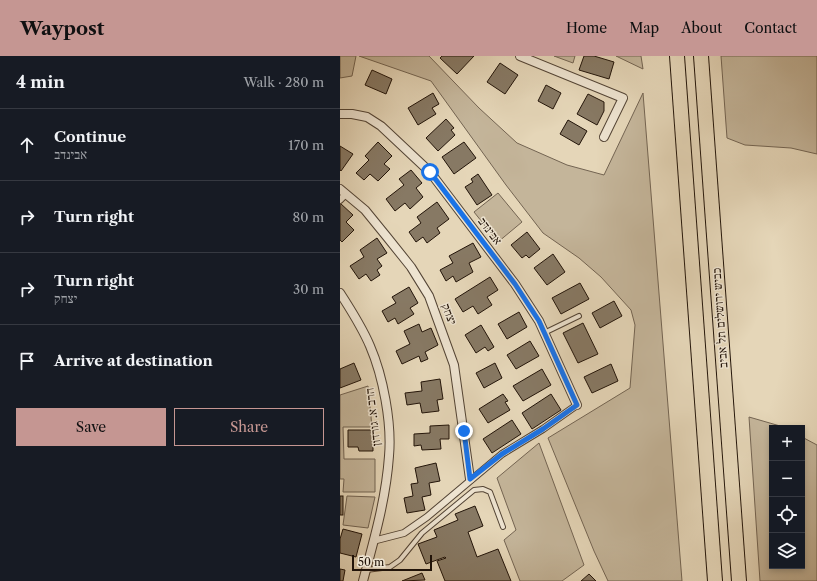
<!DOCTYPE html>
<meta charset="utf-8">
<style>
body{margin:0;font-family:"Libre Caslon Text","Frank Ruhl Libre",serif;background:#20242c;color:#f1f3f6}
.controls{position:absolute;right:12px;bottom:12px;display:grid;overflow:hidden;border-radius:0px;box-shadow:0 2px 6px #0003}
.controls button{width:36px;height:36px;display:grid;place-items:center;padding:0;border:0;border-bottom:1px solid #363941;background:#171b24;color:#f1f3f6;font:20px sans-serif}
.scale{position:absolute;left:12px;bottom:10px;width:80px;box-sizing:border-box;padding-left:4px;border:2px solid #221409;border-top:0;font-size:11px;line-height:14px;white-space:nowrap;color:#221409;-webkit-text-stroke:3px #eee4d1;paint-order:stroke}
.stop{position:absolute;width:12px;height:12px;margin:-9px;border:3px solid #1a73e8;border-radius:50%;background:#fff}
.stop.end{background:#1a73e8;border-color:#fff;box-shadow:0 1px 4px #0008}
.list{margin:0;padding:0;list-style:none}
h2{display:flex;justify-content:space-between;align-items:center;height:52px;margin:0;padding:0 16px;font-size:17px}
h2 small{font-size:13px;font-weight:400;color:#9ea1a6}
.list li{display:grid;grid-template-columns:26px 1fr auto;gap:12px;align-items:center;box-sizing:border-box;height:72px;padding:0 16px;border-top:1px solid #363941}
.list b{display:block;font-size:15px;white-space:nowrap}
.list p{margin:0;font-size:13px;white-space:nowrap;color:#9ea1a6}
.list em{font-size:13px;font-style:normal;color:#9ea1a6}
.actions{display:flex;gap:8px;padding:12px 16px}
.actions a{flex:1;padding:9px 0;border:1px solid #c59692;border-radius:0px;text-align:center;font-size:14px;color:#c59692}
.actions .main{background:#c59692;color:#111}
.icon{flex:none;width:22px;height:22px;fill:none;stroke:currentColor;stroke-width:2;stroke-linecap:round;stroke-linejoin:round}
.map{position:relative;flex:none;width:477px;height:525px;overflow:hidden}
header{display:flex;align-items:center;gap:24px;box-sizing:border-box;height:56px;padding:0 20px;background:#c59692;color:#111}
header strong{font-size:19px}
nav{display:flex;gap:22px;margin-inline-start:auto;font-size:14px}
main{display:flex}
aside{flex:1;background:#171b24}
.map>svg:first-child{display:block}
</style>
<header>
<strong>Waypost</strong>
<nav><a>Home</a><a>Map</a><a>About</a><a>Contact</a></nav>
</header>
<main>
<aside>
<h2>4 min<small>Walk · 280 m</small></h2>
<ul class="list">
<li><svg class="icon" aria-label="ahead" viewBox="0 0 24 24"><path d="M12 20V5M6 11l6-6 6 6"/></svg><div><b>Continue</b><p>אבינדב</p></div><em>170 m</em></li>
<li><svg class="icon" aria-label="right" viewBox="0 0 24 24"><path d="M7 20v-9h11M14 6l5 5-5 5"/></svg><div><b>Turn right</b></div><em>80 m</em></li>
<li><svg class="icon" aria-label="right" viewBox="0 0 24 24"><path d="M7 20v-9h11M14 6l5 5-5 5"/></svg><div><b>Turn right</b><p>יצחק</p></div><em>30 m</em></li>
<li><svg class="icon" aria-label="arrive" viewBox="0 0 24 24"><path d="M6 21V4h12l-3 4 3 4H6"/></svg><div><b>Arrive at destination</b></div></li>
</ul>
<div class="actions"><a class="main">Save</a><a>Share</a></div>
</aside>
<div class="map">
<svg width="477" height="525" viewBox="0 0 477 525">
<rect width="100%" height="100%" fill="#e5d6b8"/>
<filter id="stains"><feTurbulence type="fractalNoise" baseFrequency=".005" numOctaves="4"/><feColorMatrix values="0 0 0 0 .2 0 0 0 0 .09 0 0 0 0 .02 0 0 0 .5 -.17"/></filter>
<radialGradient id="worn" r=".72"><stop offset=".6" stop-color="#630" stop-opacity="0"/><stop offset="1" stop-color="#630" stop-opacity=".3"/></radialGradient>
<g fill="#c4b59a" stroke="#736452">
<path d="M0 0H16L12 20 0 22Z"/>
<path d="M19 0H89L139 52 177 87 227 109 264 119 303 37 342 525H268L254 495 208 382 290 332 295 269 291 254 261 221 239 202 203 177 166 129 91 25Z"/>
<path d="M214 0H235L233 7Z"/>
<path d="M276 0H301L303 13Z"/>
<path d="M381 0H477V98L451 92 405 89 387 82Z"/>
<path d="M158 137 182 166 158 186 134 156Z"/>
<path d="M28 330 32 371H3L4 403H35V436H3L4 423H0V339Z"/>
<path d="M409 361 447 372H432V510H462V381L477 389V525H420Z"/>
<path d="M199 387 244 509 222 525H180L164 484 176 474 157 422Z"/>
<path d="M7 440 35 441 28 472 3 469Z"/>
</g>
<g fill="#877964" stroke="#221409">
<path d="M102 0H134L117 18 100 2Z"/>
<path d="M244 0H254L274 6 269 23 239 14Z"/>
<path d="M160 7 178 19 165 38 147 26Z"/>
<path d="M32 14 52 23 46 38 25 29Z"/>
<path d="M206 29 221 37 213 53 198 45Z"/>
<path d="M93 37 99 48 92 52 96 58 78 69 68 52Z"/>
<path d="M248 38 264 46V55L257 69 237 58Z"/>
<path d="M106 63 114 72 111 74 115 79 98 95 86 82Z"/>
<path d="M228 64 247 75 239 89 220 78Z"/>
<path d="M38 86 52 100 44 108 50 113 38 125 30 118 24 124 16 117 29 104 25 100Z"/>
<path d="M124 86 136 102 114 118 102 101Z"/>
<path d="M0 90 13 98 1 115 0 114Z"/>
<path d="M71 114 82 127 76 132 83 141 70 153 65 147 55 155 46 143 64 129 59 123Z"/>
<path d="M138 118 152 139 137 149 125 131 133 126 131 123Z"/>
<path d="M97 146 109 163 97 172 100 177 87 187 83 181 76 186 69 176 81 167 77 161Z"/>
<path d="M0 147 13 159 6 166 14 174 2 186 0 184Z"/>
<path d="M187 176 200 193 189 202 186 199 182 202 171 189Z"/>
<path d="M37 182 47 197 37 203 42 210 37 214 40 219 31 225 26 218 19 223 10 210 24 201 20 194Z"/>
<path d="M133 187 141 201 129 207 133 216 116 226 113 220 106 225 100 214 113 207 109 200Z"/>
<path d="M213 198 225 216 207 229 194 212Z"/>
<path d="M150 221 158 234 147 241 152 249 138 258 133 250 123 256 115 243Z"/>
<path d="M240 227 249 243 221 258 212 242Z"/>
<path d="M69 231 78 247 70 252 74 258 58 268 55 262 48 266 42 255 56 247 52 241Z"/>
<path d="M274 245 282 260 260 272 252 257Z"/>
<path d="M179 256 187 271 167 283 158 268Z"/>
<path d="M243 267 258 298 238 307 223 277Z"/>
<path d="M79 268 82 276 91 272 98 289 85 296 88 303 81 306 79 300 62 308 56 295 70 288 64 275Z"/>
<path d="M141 269 154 291 148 295 145 291 136 297 125 279Z"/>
<path d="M190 285 199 300 176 313 167 299Z"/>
<path d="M14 307 21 324 0 332V313Z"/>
<path d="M155 307 162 322 144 332 136 317Z"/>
<path d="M271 308 278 325 252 337 244 321Z"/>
<path d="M202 313 211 329 183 345 173 330Z"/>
<path d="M100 323 103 343 97 344 99 355 82 357 80 347 67 349 65 337 82 335 81 326Z"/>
<path d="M163 338 168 345 165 346 170 354 148 367 139 353Z"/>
<path d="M211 338 221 354 192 373 182 357Z"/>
<path d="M172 364 181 378 152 397 143 383Z"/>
<path d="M109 369V383H100L101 393 82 394 81 389 74 390V378L90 377V370Z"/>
<path d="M8 374H33V395H19L18 391H8Z"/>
<path d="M96 407 100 425 89 427 91 439 82 441 85 454 67 457 64 442 73 440 71 428 78 427 75 412Z"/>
<rect x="0" y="440" width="3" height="19"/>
<path d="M135 450 143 470 128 476 137 501 158 493 171 525H105L97 505 106 502 105 501 86 508 78 488 97 481 94 474 118 464 115 458Z"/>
<path d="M3 473 22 478 16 501 0 497V483Z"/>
<path d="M0 513 5 514 3 525H0Z"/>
<path d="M82 517 85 524 62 525Z"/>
<path d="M249 518 256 525H241Z"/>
</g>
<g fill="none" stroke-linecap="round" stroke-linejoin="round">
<g stroke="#534435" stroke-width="6">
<g id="service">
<path d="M204 277 239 260"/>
<path d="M26 514 50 511 60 504 82 477 134 434 143 433 150 436 163 471"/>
</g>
</g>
<g stroke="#534435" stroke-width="8">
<g id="pedestrian">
<path d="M0 144 6 138"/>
<path d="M33 485 64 477 87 461 162 398 203 373 237 349"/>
</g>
</g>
<g stroke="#534435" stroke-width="10">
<g id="minor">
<path d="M180 0 283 42 264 81"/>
<path d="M0 58H12L27 61 41 70 90 116 175 228 199 265 237 349"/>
<path d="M0 133 25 154 47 181 71 211 89 240 114 309 130 423"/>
<path d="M0 237C11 254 22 271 30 290 43 320 52 367 49 400 46 443 34 484 23 525"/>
</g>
</g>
<g stroke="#221409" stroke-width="16">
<g id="trunk">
<path d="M337 0 375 525"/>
<path d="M361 0 399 525"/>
</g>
</g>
<use href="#service" stroke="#eee4d1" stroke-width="4"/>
<use href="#pedestrian" stroke="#eee4d1" stroke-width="6"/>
<use href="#minor" stroke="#eee4d1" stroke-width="8"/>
<use href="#trunk" stroke="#e5d6b8" stroke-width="14"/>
</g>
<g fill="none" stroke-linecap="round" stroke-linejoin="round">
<path stroke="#1a73e8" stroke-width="5" d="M90 116 175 228 199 265 237 349 203 373 162 398 130 423 124 375"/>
</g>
<g text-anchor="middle" stroke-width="3" stroke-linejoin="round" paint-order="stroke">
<g font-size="12" fill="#221409" stroke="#eee4d1">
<text transform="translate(150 175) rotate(53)" y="4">אבינדב</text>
<text transform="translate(109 258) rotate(69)" y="4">יצחק</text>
<text transform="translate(380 262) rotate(-94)" y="4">כביש ירושלים תל אביב</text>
<text transform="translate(33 361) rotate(-97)" y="4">הרב א. גורדון</text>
</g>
</g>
<rect width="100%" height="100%" filter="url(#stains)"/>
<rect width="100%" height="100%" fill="url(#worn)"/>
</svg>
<div class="controls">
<button>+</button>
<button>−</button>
<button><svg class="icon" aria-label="locate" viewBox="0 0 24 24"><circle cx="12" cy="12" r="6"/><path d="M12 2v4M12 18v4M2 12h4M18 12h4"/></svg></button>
<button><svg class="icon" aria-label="layers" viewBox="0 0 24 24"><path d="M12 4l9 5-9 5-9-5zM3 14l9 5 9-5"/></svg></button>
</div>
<div class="scale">50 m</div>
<div class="stop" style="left:90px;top:116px"></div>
<div class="stop end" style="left:124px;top:375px"></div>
</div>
</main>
